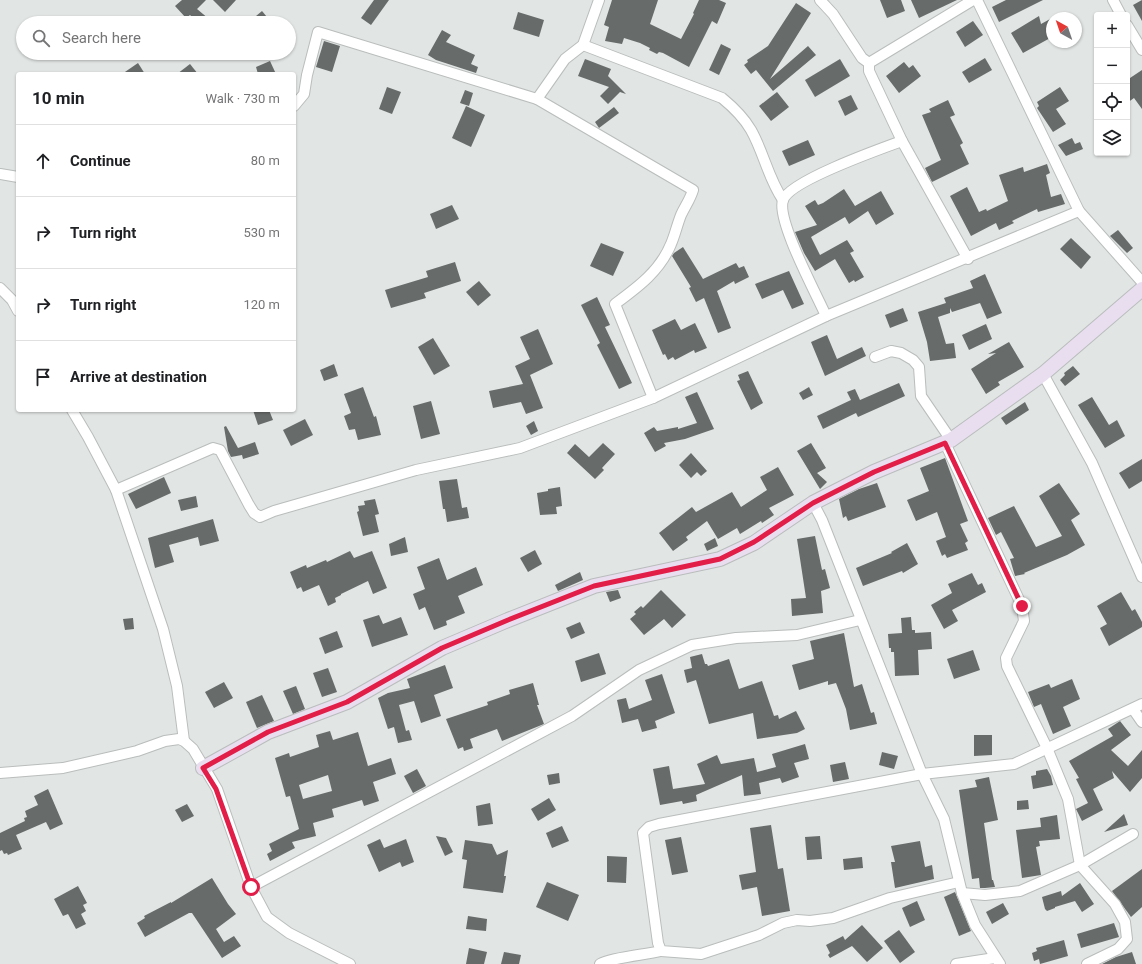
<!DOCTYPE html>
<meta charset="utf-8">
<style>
body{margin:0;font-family:Roboto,sans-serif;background:#f2f2f2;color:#202124}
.controls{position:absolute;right:12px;top:12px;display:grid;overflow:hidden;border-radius:4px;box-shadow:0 1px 3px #0004}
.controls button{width:36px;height:36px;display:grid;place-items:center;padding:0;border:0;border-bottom:1px solid #e0e0e0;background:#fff;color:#202124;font:20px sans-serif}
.compass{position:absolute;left:1046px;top:12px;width:36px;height:36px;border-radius:50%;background:#fff;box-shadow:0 1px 3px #0004;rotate:320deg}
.stop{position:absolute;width:12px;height:12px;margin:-9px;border:3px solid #e11d48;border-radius:50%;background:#fff}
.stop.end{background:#e11d48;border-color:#fff;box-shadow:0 1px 4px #0008}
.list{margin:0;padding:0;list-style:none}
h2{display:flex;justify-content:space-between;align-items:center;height:52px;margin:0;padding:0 16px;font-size:17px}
h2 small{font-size:13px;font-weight:400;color:#757577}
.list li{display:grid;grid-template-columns:26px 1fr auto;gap:12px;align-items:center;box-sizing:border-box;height:72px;padding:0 16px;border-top:1px solid #e0e0e0}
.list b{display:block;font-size:15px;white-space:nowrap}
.list em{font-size:13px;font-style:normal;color:#757577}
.icon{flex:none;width:22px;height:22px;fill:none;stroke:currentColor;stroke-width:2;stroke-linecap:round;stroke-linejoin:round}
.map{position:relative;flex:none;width:1142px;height:964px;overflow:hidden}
.search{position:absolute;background:#fff;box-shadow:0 1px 3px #0004;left:16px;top:16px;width:280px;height:44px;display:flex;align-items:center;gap:10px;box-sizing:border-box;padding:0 14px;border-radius:22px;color:#757577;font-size:15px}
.panel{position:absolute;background:#fff;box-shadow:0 1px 3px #0004;left:16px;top:72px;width:280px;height:340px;border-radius:4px}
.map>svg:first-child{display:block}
</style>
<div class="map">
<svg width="1142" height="964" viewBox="0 0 1142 964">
<rect width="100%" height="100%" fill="#e1e5e4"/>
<g fill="#676b69" fill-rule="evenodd">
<path d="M182 0H206L197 9 209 19 205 23H199L190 15 186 18 175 6Z"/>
<path d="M213 0H236L225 12Z"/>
<path d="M374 0H389L371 25 361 18Z"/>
<path d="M612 0H658L650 24 681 39 694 14 693 13 699 0H719L726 3 717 24 712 21 689 67 663 53 659 52 657 54 649 50 650 48 640 43 624 38 622 44 605 41 609 27 604 25Z"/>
<path d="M880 0H901L905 11 887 18Z"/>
<path d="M911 0H957L919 18Z"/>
<path d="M1006 0H1043L999 22 992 7Z"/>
<path d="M1142 0V21L1133 5Z"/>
<path d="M796 3 811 13 770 79 808 46 816 55 773 91 756 70 751 74 744 65 748 62 747 60 768 46Z"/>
<path d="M262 11 272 23H248Z"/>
<path d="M518 12 544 20 539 37 513 29Z"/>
<path d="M1039 16 1041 24 1052 18V37L1023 53 1011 33Z"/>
<path d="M973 21 983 35 965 47 956 32Z"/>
<path d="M442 30 451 35 446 42 475 55 471 64 478 67 476 73 436 60 428 55Z"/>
<path d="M324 41 340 46 332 72 316 67Z"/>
<path d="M721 44 731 49 719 75 709 70Z"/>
<path d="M985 58 992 70 969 83 962 72Z"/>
<path d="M585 59 611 69 608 76 626 94 620 92 608 104 600 96 609 87 578 76Z"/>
<path d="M840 59 850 76 815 97 805 80Z"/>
<path d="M270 61 276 74H258L256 67Z"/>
<path d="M904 62 909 68 913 65 921 76 899 93 886 76Z"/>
<path d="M138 63 145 74H122Z"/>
<path d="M190 64 198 74H177Z"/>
<path d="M1142 70V109L1134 98 1127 103V80Z"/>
<path d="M387 87 401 92 392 114 379 109Z"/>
<path d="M1060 87 1069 101 1056 109 1066 124 1053 132 1037 108 1039 106 1037 102Z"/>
<path d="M465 90 473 93 469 106 460 103Z"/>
<path d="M777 92 789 107 771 121 759 106Z"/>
<path d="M851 95 858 109 845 116 838 101Z"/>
<path d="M948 100 955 115 950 117 963 143 960 145 969 164 932 182 925 168 941 160 922 115 931 112 929 109Z"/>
<path d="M466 106 485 115 471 147 452 138Z"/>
<path d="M614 107 619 113 599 128 595 122Z"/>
<path d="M1072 138 1075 144 1080 142 1083 149 1066 156 1058 145Z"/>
<path d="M808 140 815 155 789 166 782 151Z"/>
<path d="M1047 164 1050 173 1046 175 1051 197 1061 194 1065 204 1038 212 1037 209 1012 221 1014 223 999 230 996 223 971 236 950 196 967 187 979 212 986 209 987 211 1008 201 999 175 1023 167 1024 172Z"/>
<path d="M844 189 855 206 881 191 894 214 876 225 868 211 849 224 845 217 811 237 820 255 847 240 854 251 850 253 864 277 855 282 854 280 849 283 835 259 815 271 804 253 795 232 817 225 805 206 815 200 818 205 823 203Z"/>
<path d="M452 205 459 219 436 229 430 214Z"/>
<path d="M1118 230 1133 248 1127 253 1110 236Z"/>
<path d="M1071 238 1091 257 1081 269 1060 249Z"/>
<path d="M601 243 624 252 613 276 590 266Z"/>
<path d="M683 247 703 279 736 263 739 268 744 266 749 277 735 284 734 281 717 291 731 328 718 333 704 298 696 302 689 288 691 287 672 256 674 253Z"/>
<path d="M455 262 461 281 424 293 426 298 391 308 385 290 428 277 426 271Z"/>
<path d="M789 271 804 304 792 309 783 290 762 299 755 284Z"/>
<path d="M985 274 1002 313 987 319 980 303 952 312 950 308V313L938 317 946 344 954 343 956 358 930 361 927 342 918 312 946 303 944 298 973 288 970 281Z"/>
<path d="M479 281 491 295 478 306 466 292Z"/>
<path d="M597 297 610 325 605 327 632 383 619 389 597 345 600 343 581 305Z"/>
<path d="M903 308 908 321 890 328 885 315Z"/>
<path d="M675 319 681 330 695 323 707 348 695 353 694 350 675 360 673 357 668 360 665 354 663 355 652 330Z"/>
<path d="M986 324 992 339 969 350 962 335Z"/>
<path d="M538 329 553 364 530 375 543 408 526 414 521 402 493 408 489 391 523 384 515 366 530 359 520 337Z"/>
<path d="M827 335 837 359 862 347 866 356 825 376 811 342Z"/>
<path d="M433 338 450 366 434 375 418 347Z"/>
<path d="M1009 342 1024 367 998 382 1000 385 986 394 971 369 996 353 988 354Z"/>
<path d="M334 364 338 376 324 381 320 370Z"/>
<path d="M1073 366 1080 374 1065 386 1060 380 1065 375 1064 373Z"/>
<path d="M748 371 763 403 751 410 737 381 740 380 738 375Z"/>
<path d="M899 383 905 396 858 417 856 413 823 429 817 416 851 400 847 392 855 389 860 400Z"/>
<path d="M363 387 374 417 376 416 381 435 358 440 355 429 349 430 344 416 351 413 344 394Z"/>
<path d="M809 387 813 395 803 400 799 393Z"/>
<path d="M697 392 714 429 685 439 664 443 666 446 655 452 644 433 654 427 657 431 678 427V429L697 423 685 397Z"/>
<path d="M1092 397 1109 425 1117 420 1125 436 1105 448 1078 405Z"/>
<path d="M431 401 440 434 421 439 413 406Z"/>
<path d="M1025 402 1029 410 1006 425 1001 418Z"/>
<path d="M253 410H269L273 420 258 425Z"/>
<path d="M305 419 313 435 291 446 283 430Z"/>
<path d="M534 421 538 431 531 435 526 426Z"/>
<path d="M226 426 238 448 255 442 259 454 243 459 242 455 231 457 228 451 224 427Z"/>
<path d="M603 443 615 454 602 468 604 470 595 479 567 453 575 444 589 457Z"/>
<path d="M811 443 826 468 817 473 827 482 820 489 797 451Z"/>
<path d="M691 453 707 471 701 476 697 472 691 478 679 465Z"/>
<path d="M945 458 968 521 960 524 968 541 965 543 968 550 947 558 945 554 942 556 936 541 946 537 937 512 916 521 907 500 929 491 920 468Z"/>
<path d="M1142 459V481L1129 489 1119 473Z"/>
<path d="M778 467 794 495 769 508 774 515 762 523 761 521 740 534 737 528 718 539 707 521 686 537 688 540 673 551 659 533 692 507 696 512 732 492 741 507 767 490 760 477Z"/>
<path d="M164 477 171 493 136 509 128 494Z"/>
<path d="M457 479 462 508 467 507 469 518 447 522 445 509H443L439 481Z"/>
<path d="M877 483 886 507 848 521 846 516 843 518 839 499 859 489Z"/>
<path d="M1059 483 1080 514 1071 520 1085 545 1067 555 1024 573 1025 574 1015 576 1010 559 1014 558 1001 532 996 535 988 518 1014 506 1036 547 1062 536 1039 496Z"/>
<path d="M560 487 562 506 556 507 557 514 540 515 537 493 548 491V489Z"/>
<path d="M196 496 198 507 181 511 178 500Z"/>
<path d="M375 499 379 514 375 515 379 532 363 536 357 512 359 511 358 506 365 505 364 501Z"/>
<path d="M213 519 219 541 200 546 198 537 169 545 174 562 155 568 148 538Z"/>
<path d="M815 536 822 570 825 569 830 588 821 591 823 613 792 616 791 599 806 598 797 539Z"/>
<path d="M405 537 408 552 391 556 389 544Z"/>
<path d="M715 538 718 546 707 551 704 544Z"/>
<path d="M907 543 918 564 903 573 902 571 863 586 856 568 892 553 891 552Z"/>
<path d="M535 550 542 564 528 572 520 558Z"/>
<path d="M350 551 354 558 372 551 387 588 373 594 368 581 341 594V595L335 598 336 602 328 606 319 585 303 592 301 587 297 589 290 572 306 565 307 568 326 560 327 562Z"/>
<path d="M439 558 447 580 476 567 483 585 458 596 465 613 446 621 447 625 434 630 425 607 419 610 413 594 425 589 417 567Z"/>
<path d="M580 572 583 580 558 591 555 585Z"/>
<path d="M972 573 978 585 982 583 986 592 952 610 958 621 944 629 931 605 952 593 948 584Z"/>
<path d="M618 590 621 598 610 602 606 592Z"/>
<path d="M661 590 686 615 672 628 664 619 644 635 630 619 636 614 634 612 641 606 643 608Z"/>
<path d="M1121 592 1132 611 1135 609 1142 622V627L1109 646 1100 628 1107 624 1097 606Z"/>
<path d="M379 615 383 624 401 617 408 635 372 647 363 620Z"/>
<path d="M911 617 912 630H915V633L931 632 932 649 918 650 919 675 895 676 894 652H891V648H889L888 634 902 633 901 618Z"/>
<path d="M133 618 134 629 125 630 123 619Z"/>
<path d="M580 622 585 633 571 639 566 628Z"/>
<path d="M337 631 343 647 325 654 319 638Z"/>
<path d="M844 633 854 687 862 684 871 713 874 712 877 724 850 730 846 709 836 683 828 685V681L799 690 792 665 814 659 810 641Z"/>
<path d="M973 650 980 670 954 679 947 659Z"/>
<path d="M599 653 606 674 581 682 575 661Z"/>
<path d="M702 654 705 664H707L708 666 729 659 739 689 762 681 774 716 778 715 779 719 796 711 805 729 797 733 757 739 753 713 709 724 696 680 687 683 684 670 692 668 690 657Z"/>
<path d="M445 665 453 688 434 695 441 716 421 723 414 701 399 705 406 731 409 730 412 740 398 743 394 727 388 729 378 698 388 693 410 688 407 679Z"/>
<path d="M328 668 337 692 322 697 313 673Z"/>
<path d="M662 674 675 713 655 721 657 728 642 732 638 719 622 723 617 700 626 698 629 709 652 700 645 680Z"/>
<path d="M1072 679 1080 699 1063 707 1071 726 1053 734 1041 704 1034 707 1028 692 1049 684 1051 688Z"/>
<path d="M224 682 233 698 214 708 205 692Z"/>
<path d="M533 683 539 705H537L544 724 502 741 497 729 470 739 473 748 464 751 463 747 458 749 446 719 488 705 487 702 510 694 509 690Z"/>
<path d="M296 686 305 709 293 714 283 691Z"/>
<path d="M262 695 274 721 257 728 246 702Z"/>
<path d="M1120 721 1131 735 1111 750 1128 766 1142 750V778L1130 792 1112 771 1114 778 1093 789 1103 810 1082 821 1076 809 1088 803 1076 779 1079 778 1069 761 1113 736 1108 729Z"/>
<path d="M330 731 333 740 358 732 368 766 391 758 396 774 373 782 379 801 364 806 362 800 332 809 334 817 313 823 316 836 292 842 295 848 270 861 267 854 272 851 269 844 299 829 290 796 286 797 275 758 289 753 290 757 319 747 316 735ZM328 775 332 791 303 799 299 785Z"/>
<path d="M974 735H992V755L974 756Z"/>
<path d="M805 744 809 759 794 763 799 777 782 783 780 778 759 783 761 794 744 796 742 775 696 795 697 801 683 804 682 801 660 805 653 769 669 766 673 789 705 784 697 764 717 755 721 764 754 758 757 772 776 767 772 754Z"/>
<path d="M882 752 898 756 894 769 879 765Z"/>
<path d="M845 762 849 779 833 782 830 765Z"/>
<path d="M417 769 426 786 413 793 404 776Z"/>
<path d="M1047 769 1051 776 1053 785 1033 789 1031 776 1036 775V771Z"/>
<path d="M559 773 560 783 549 785 547 775Z"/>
<path d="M989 777 998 820 984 823 992 880H993L995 887 985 888H980L979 878 972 879 959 790 977 787 975 780Z"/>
<path d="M48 789 63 824 50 830 46 822 16 835 22 849 8 855 7 853 4 854 2 850 0 851V833L25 821 24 818 27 817 25 811 38 805 34 796Z"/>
<path d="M549 798 556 810 538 821 531 809Z"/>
<path d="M1028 800 1029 809 1017 810V801Z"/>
<path d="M490 803 493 824 478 826 476 806Z"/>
<path d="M187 804 194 816 182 822 175 810Z"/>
<path d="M1124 814 1128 825 1104 832Z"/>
<path d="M1057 815 1060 839 1039 841 1040 846 1036 847 1041 875 1022 878 1016 830 1041 827 1040 818Z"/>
<path d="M771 825 778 869 783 868 790 911 762 916 757 887 742 890 739 875 756 872 750 828Z"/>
<path d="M562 826 569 841 552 848 546 833Z"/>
<path d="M436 836 446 838 453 852 445 856Z"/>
<path d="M820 836 822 859 807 860 805 837Z"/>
<path d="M681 837 688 872 672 875 665 840Z"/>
<path d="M380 839 384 848 406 839 414 862 402 867 400 862 379 872 367 845Z"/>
<path d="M465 840 492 844 497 855 508 850 504 876H506L503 893 463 888 467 860 462 859Z"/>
<path d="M920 841 925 867 932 865 934 879 895 888 891 862H895L891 846Z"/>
<path d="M607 856 627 857 626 883 607 882Z"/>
<path d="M862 857 863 868 844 870 843 859Z"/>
<path d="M1142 869V907L1131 917 1112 891Z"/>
<path d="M212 878 228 904 236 914 216 929 224 942 234 936 241 946 222 958 192 913H189L145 937 137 923 145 918 144 916 171 902V903Z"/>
<path d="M547 882 579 895 568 921 536 907Z"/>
<path d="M1080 883 1094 904 1082 912 1075 901 1055 907V908L1047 911 1045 909 1042 897 1061 891 1062 896Z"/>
<path d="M78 886 87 903 83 905 86 911 81 914 86 924 76 929 68 914 63 916 54 899Z"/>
<path d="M955 892 971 931 959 936 944 897Z"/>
<path d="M917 901 925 920 910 927 902 908Z"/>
<path d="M1003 903 1009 914 992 924 986 912Z"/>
<path d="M468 916 487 919 486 931 466 929Z"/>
<path d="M1114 923 1119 937 1081 948 1077 934Z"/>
<path d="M862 925 883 948 867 962 852 946 830 958 828 955 830 953 826 945 843 936 845 940Z"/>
<path d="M899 930 915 952 900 963 884 941Z"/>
<path d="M1064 940 1068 956 1040 964 1039 959 1034 961 1032 953 1037 951 1036 948Z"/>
<path d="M469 948 487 952 484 964H466Z"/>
<path d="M504 952 521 955 519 964H501Z"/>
<path d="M1132 952 1136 964H1102L1116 957Z"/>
</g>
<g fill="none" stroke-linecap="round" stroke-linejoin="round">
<g stroke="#b9bdbc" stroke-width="12">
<g id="street">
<path d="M820 0 833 14 862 58 869 63"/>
<path d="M977 0 1079 211"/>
<path d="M1113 0 1121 15"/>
<path d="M1127 25 1142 50"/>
<path d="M583 45 722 98C733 107 744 118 751 130 764 153 768 178 783 200"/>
<path d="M869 63 973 0"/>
<path d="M869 63V71L902 141"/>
<path d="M537 99 565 59 583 45 599 0"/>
<path d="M294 106 304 94 307 75 318 32 537 99 693 190C690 200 685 206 681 215 677 225 675 235 671 244 660 271 638 287 615 304L653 398"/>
<path d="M0 174 18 177"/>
<path d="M0 288 12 300 18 311"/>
<path d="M826 316C817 295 776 220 783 200 790 181 880 149 902 141L968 259"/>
<path d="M875 357 891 351 901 353 913 360 919 367 921 396 951 440"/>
<path d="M1043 374 1092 463 1142 577"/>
<path d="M72 410 88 437 116 490 163 629 177 686 184 741"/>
<path d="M945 443 1022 606 1024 621 1006 658 1007 666 1047 748 1068 799 1080 865 1115 904 1125 922 1127 939 1118 949 1087 964"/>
<path d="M116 490 213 448 220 450 249 505 254 513 260 517 274 511 416 470 520 448 653 398 826 316 1079 211 1142 282"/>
<path d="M813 503 822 520 922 774 944 819 962 893 975 925 1000 964"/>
<path d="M1133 709 1142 722"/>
<path d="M0 773 63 768 137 751 165 741 179 739 184 741 193 749 217 789 251 887 267 917 289 933 350 964"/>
<path d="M959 882 890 898 833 918 810 921 797 920 783 923 759 935 701 954 661 951 658 943 643 833 649 827 659 824 922 774 1014 764 1142 704"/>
<path d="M251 887 572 716 639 670 692 645 736 638 797 635 860 620"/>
<path d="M962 893 985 895 1020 891 1080 865 1133 834"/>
<path d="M600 964C614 957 644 955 661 951"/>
<path d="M956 964 995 958"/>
</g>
</g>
<g stroke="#b9bdbc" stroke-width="16">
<path id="secondary" d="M203 768 268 732 347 702 442 648 508 620 594 586 720 559 754 543 813 503 874 472 951 440 1043 374 1142 289"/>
</g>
<use href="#street" stroke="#fff" stroke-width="10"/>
<use href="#secondary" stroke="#e9def0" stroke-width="14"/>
</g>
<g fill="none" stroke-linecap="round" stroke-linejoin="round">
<path stroke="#e11d48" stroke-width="5" d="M251 887 216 789 203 768 268 732 347 702 442 648 508 620 594 586 720 559 754 542 813 503 874 472 945 443 1022 606"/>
</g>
</svg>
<div class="controls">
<button>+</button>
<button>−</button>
<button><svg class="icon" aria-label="locate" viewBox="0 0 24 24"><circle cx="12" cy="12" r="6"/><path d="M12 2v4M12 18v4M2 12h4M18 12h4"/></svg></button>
<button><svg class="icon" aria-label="layers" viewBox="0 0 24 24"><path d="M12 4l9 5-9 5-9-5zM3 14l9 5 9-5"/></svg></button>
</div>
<svg class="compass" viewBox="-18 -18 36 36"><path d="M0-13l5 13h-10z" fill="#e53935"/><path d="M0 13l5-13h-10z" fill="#757577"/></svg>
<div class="stop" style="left:251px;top:887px"></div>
<div class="stop end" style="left:1022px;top:606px"></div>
<div class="search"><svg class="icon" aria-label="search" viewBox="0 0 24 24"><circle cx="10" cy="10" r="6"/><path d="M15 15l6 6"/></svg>Search here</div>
<section class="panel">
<h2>10 min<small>Walk · 730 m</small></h2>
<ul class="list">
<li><svg class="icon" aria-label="ahead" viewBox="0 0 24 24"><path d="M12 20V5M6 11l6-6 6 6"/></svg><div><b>Continue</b></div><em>80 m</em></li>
<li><svg class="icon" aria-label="right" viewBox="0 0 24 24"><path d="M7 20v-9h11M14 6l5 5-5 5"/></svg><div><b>Turn right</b></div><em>530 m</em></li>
<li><svg class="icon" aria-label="right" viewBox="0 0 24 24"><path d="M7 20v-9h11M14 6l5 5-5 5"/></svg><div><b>Turn right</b></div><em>120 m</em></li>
<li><svg class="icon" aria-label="arrive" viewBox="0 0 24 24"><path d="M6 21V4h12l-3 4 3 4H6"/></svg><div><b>Arrive at destination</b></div></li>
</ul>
</section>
</div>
